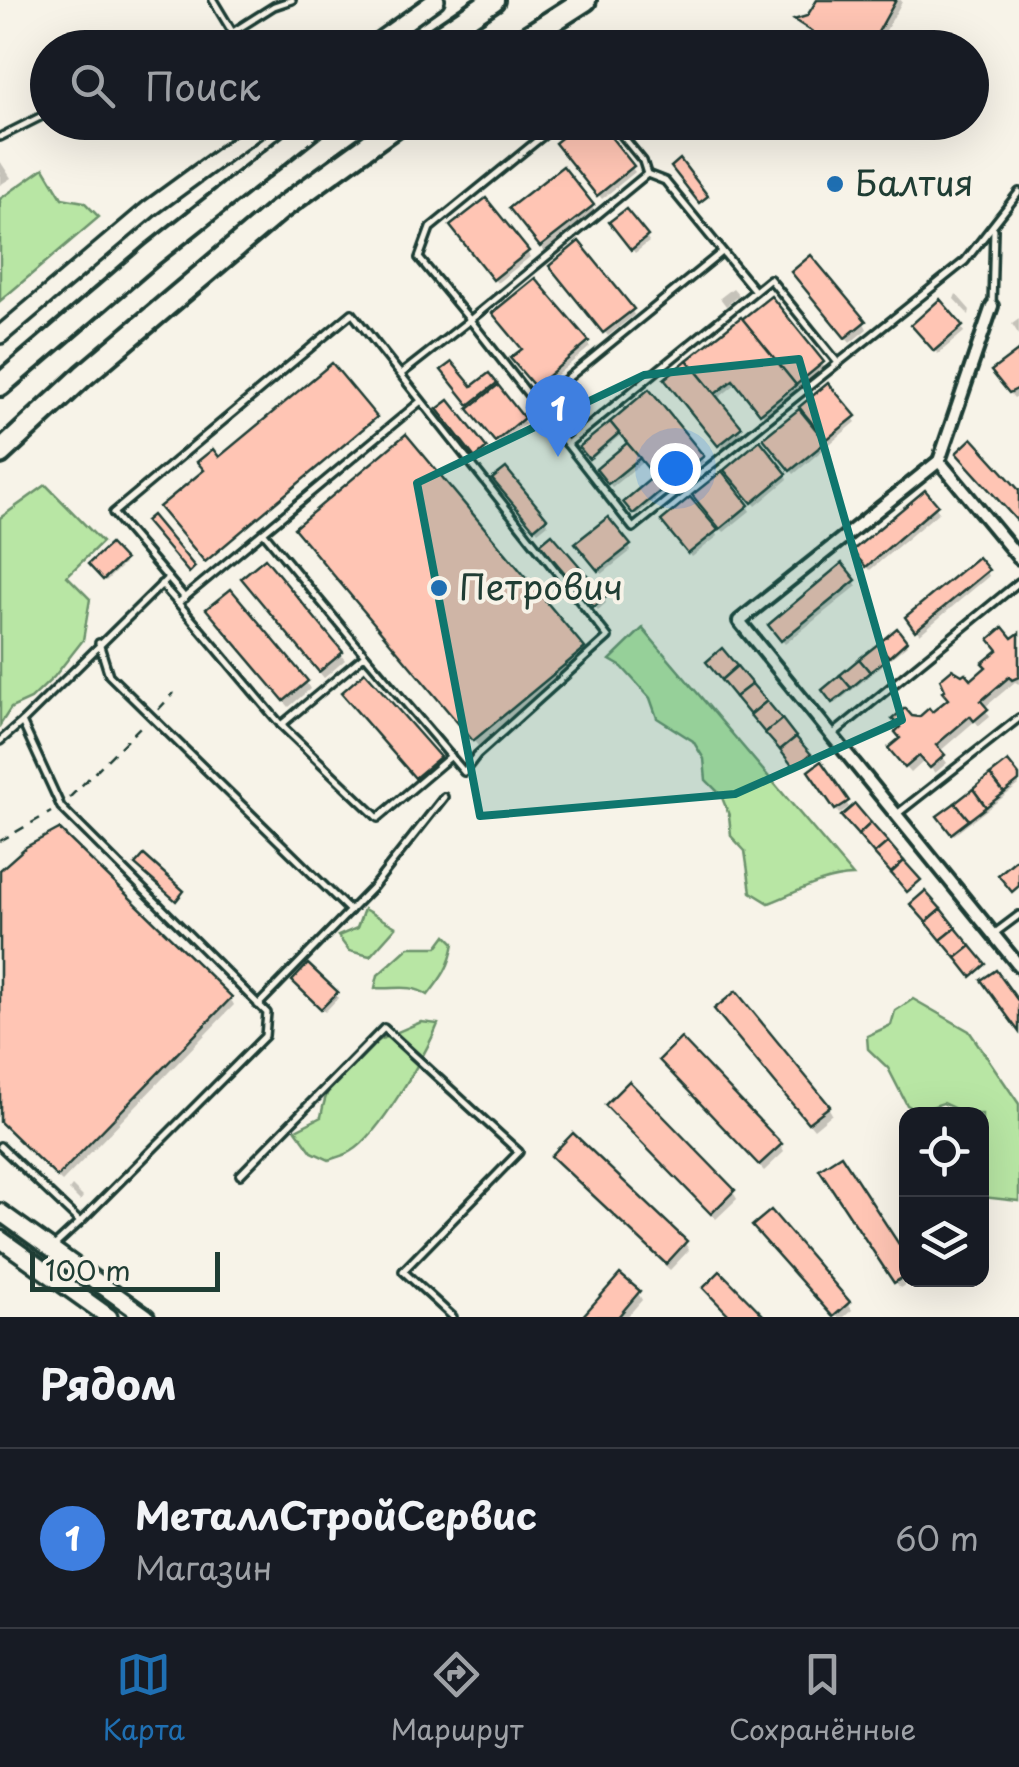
<!DOCTYPE html>
<html lang="ru">
<meta charset="utf-8">
<style>
body{margin:0;font-family:"Playpen Sans",sans-serif;background:#242831;color:#f1f3f6}
.controls{position:absolute;right:30px;bottom:30px;display:grid;overflow:hidden;border-radius:20px;box-shadow:0 10px 40px #0002}
.controls button{width:90px;height:90px;display:grid;place-items:center;padding:0;border:0;border-bottom:2px solid #363941;background:#171b24;color:#f1f3f6;font:50px sans-serif}
.scale{position:absolute;left:30px;bottom:25px;width:190px;box-sizing:border-box;padding-left:10px;border:5px solid #1f3d34;border-top:0;font-size:28px;line-height:35px;white-space:nowrap;color:#1f3d34;-webkit-text-stroke:8px #f7f3e8;paint-order:stroke}
.you{position:absolute;left:675px;top:468px;width:35px;height:35px;margin:-25px;border:8px solid #fff;border-radius:50%;background:#1a73e8;box-shadow:0 0 0 15px #1a73e833}
.badge{display:grid;place-items:center;width:65px;height:65px;border-radius:50%;background:#1f6fb2;color:#fff;font-size:32px;font-weight:700}
.pin{position:absolute;translate:-50% -82px;filter:drop-shadow(0 2px 5px #0008)}
.pin::after{content:'';position:absolute;top:52px;width:35px;height:30px;background:inherit;clip-path:polygon(0 0,100% 0,50% 100%)}
.list{margin:0;padding:0;list-style:none}
h2{display:flex;justify-content:space-between;align-items:center;height:130px;margin:0;padding:0 40px;font-size:42px}
h2 small{font-size:32px;font-weight:400;color:#9ea1a6}
.list li{display:grid;grid-template-columns:65px 1fr auto;gap:30px;align-items:center;box-sizing:border-box;height:180px;padding:0 40px;border-top:2px solid #363941}
.list b{display:block;font-size:38px;white-space:nowrap}
.list p{margin:0;font-size:32px;white-space:nowrap;color:#9ea1a6}
.list em{font-size:32px;font-style:normal;color:#9ea1a6}
.icon{flex:none;width:55px;height:55px;fill:none;stroke:currentColor;stroke-width:2;stroke-linecap:round;stroke-linejoin:round}
.map{position:relative;flex:none;width:1019px;height:1317px;overflow:hidden}
.search{position:absolute;background:#171b24;box-shadow:0 10px 40px #0002;left:30px;right:30px;top:30px;height:110px;display:flex;align-items:center;gap:25px;box-sizing:border-box;padding:0 35px;border-radius:55px;color:#9ea1a6;font-size:38px}
.sheet{height:310px;background:#171b24}
nav{display:flex;justify-content:space-around;align-items:center;box-sizing:border-box;height:140px;border-top:2px solid #363941;background:#171b24;font-size:28px;color:#9ea1a6}
nav a{display:grid;justify-items:center;gap:5px}
nav .on{color:#1f6fb2}
.map>svg:first-child{display:block}
</style>
<div class="map">
<svg width="1019" height="1317" viewBox="0 0 1019 1317">
<rect width="100%" height="100%" fill="#f7f3e8"/>
<filter id="ink" filterUnits="userSpaceOnUse"><feTurbulence type="fractalNoise" baseFrequency=".01" numOctaves="2"/><feDisplacementMap in="SourceGraphic" scale="20" xChannelSelector="R" yChannelSelector="G"/><feConvolveMatrix kernelMatrix="1 2 1 2 8 2 1 2 1" color-interpolation-filters="sRGB"/></filter>
<g filter="url(#ink)">
<g fill="#b8e6a4" stroke="#6c926c" stroke-width="2.5">
<path d="M44 168 62 198 84 202 99 217 0 301V199Z"/>
<path d="M46 485 102 542 67 576 90 599 83 640 54 677 31 699 11 708 0 725V518Z"/>
<path d="M643 628V629L853 876C821 877 798 892 769 903L751 892 745 851 731 836 729 815 721 795 706 780 704 759 693 741 657 718 650 698 622 667 610 660Z"/>
<path d="M364 909 396 927 370 956 349 951 338 936 357 928Z"/>
<path d="M446 935 454 943C450 967 442 977 428 995 409 983 395 990 375 988L378 975 409 947H437Z"/>
<path d="M913 999 969 1031 1019 1104V1201L982 1197V1114H957L956 1109 943 1103 919 1111 907 1105 888 1068 868 1049 867 1036 891 1025 895 1011Z"/>
<path d="M421 1022 438 1024C426 1054 378 1136 352 1151 346 1155 337 1157 329 1160L312 1152 296 1130 321 1117C331 1055 368 1045 421 1022Z"/>
</g>
<g fill="#0003">
<path d="M820 0H901L902 2 876 48H834L798 21 809 19Z"/>
<path d="M596 122 635 172 602 199 561 149Z"/>
<path d="M0 161 11 178 0 185Z"/>
<path d="M592 206 595 213 545 252 516 215Z"/>
<path d="M615 227 646 237 649 242 635 253Z"/>
<path d="M456 232 527 252 530 257 497 283Z"/>
<path d="M555 271 632 311 634 315 608 336Z"/>
<path d="M798 279 864 323 867 329 850 343Z"/>
<path d="M535 281 590 347 539 390 516 363 524 350Z"/>
<path d="M733 288 739 295 726 306 720 298Z"/>
<path d="M956 294 970 310 969 315 954 299Z"/>
<path d="M770 299 825 368 765 417 737 383 716 400 742 433 723 449 667 379Z"/>
<path d="M1019 319V335L1012 324Z"/>
<path d="M961 327 964 332 938 354 917 330Z"/>
<path d="M1019 353V395L1014 398 998 378Z"/>
<path d="M447 375 472 390 489 376 525 424 499 445Z"/>
<path d="M828 386 856 422 794 474 766 438Z"/>
<path d="M649 393 704 462 636 515 626 502 657 477 644 461 612 487 602 474 599 469 630 444 622 434 592 459 582 447Z"/>
<path d="M443 414 485 450 487 454 479 461Z"/>
<path d="M506 471 548 524 538 532 498 484Z"/>
<path d="M730 475H785L788 479 756 506Z"/>
<path d="M925 493 939 512 870 570 858 556Z"/>
<path d="M698 501 747 506 750 511 724 532Z"/>
<path d="M667 526 716 531 718 536 692 557Z"/>
<path d="M301 535 583 649 587 656 478 746Z"/>
<path d="M629 546 631 551 602 574 581 548Z"/>
<path d="M546 549 604 599 606 603 598 610Z"/>
<path d="M123 561 124 564 106 581 92 567Z"/>
<path d="M265 562 345 660 324 678 248 586Z"/>
<path d="M987 571 989 576 920 634 910 623Z"/>
<path d="M854 581 857 586 785 644 773 630Z"/>
<path d="M213 617 306 682 310 689 289 707Z"/>
<path d="M897 632 907 645 835 704 826 693Z"/>
<path d="M1019 636V684L1015 682 984 708 990 717 979 726 975 721 939 752 947 763 935 773 924 761 911 773 895 755 911 718 932 716Z"/>
<path d="M722 652 809 756 810 758 797 769 710 665Z"/>
<path d="M348 700 437 758 441 765 421 783Z"/>
<path d="M821 765 849 807 839 814 811 771Z"/>
<path d="M1019 779V785L954 835 940 817Z"/>
<path d="M0 873 230 998 234 1005 62 1182 0 1123Z"/>
<path d="M298 986 336 994 338 998 325 1012Z"/>
<path d="M721 1016 828 1107 832 1114 814 1129Z"/>
<path d="M662 1061 780 1145 784 1152 764 1171Z"/>
<path d="M629 1085 733 1192 737 1199 716 1219 612 1112Z"/>
<path d="M573 1137 685 1243 689 1250 670 1270 558 1164 554 1157Z"/>
<path d="M840 1158 906 1259V1280H913L900 1288 822 1170Z"/>
<path d="M72 1186 83 1197 80 1201 69 1190Z"/>
<path d="M759 1233 848 1304 852 1310 844 1317H831Z"/>
<path d="M638 1293 642 1300 627 1317H585Z"/>
</g>
<g fill="#ffc5b4" stroke="#1f3d34" stroke-width="2.5">
<path d="M817 0H896L869 48H838L794 20 807 16Z"/>
<path d="M581 122H599L634 166 597 196 555 143Z"/>
<path d="M680 159 708 196 699 203 671 167Z"/>
<path d="M563 166 594 205 540 247 509 208Z"/>
<path d="M486 198 529 251 493 280 450 226Z"/>
<path d="M626 209 648 236 631 250 609 222Z"/>
<path d="M579 241 634 309 603 333 549 266Z"/>
<path d="M811 255 866 321 845 338 791 272Z"/>
<path d="M535 278 589 341 535 387 510 358 522 349 492 313Z"/>
<path d="M771 296 824 362 796 385 742 319Z"/>
<path d="M940 299 963 326 934 351 911 325Z"/>
<path d="M741 317 796 385 760 414 733 380 715 394 687 360Z"/>
<path d="M1019 350V388L1009 393 991 371Z"/>
<path d="M687 360 742 427 718 446 664 379Z"/>
<path d="M452 362 472 386 489 373 497 383 469 405 441 370Z"/>
<path d="M332 363 377 417 205 562 159 507 204 470 197 462 213 449 219 457Z"/>
<path d="M828 383 856 416 826 440 799 407Z"/>
<path d="M498 385 524 418 495 442 468 409Z"/>
<path d="M649 389 704 456 664 488 610 422Z"/>
<path d="M449 400 487 448 475 458 437 409Z"/>
<path d="M799 409 826 442 790 471 763 438Z"/>
<path d="M610 422 619 433 589 459 579 447Z"/>
<path d="M406 434 585 648 473 741 294 528Z"/>
<path d="M972 438 1019 490V523L956 453Z"/>
<path d="M760 440 787 474 752 503 724 470Z"/>
<path d="M627 443 640 458 608 484 596 469Z"/>
<path d="M506 468 547 518 534 529 492 479Z"/>
<path d="M722 471 749 505 720 529 692 495Z"/>
<path d="M654 476 664 488 633 514 623 502Z"/>
<path d="M925 490 938 505 866 567 852 551Z"/>
<path d="M690 497 718 530 688 554 661 521Z"/>
<path d="M152 515 195 567 189 573 145 521Z"/>
<path d="M608 517 631 545 598 571 575 543Z"/>
<path d="M552 534 606 597 594 607 540 544Z"/>
<path d="M110 544 125 560 103 580 88 564Z"/>
<path d="M978 557 989 570 915 631 905 617Z"/>
<path d="M265 558 343 652 319 672 241 578Z"/>
<path d="M842 563 856 580 781 641 768 625Z"/>
<path d="M231 589 308 681 284 701 206 609Z"/>
<path d="M1003 627 1012 638 1019 633V677L1012 680 1009 677 981 701 988 709 974 721 970 716 936 745 945 755 930 768 919 756 905 768 888 748 900 738 895 732 900 727 892 719 905 708 912 716 919 717 929 708 932 712 948 699 942 692 945 690 940 679 952 669 962 675 965 673 971 680 986 667 982 663 998 650 989 639Z"/>
<path d="M897 628 907 641 889 657 878 644Z"/>
<path d="M878 644 889 657 870 672 859 659Z"/>
<path d="M722 648 737 666 721 680 706 662Z"/>
<path d="M859 659 870 672 851 688 840 675Z"/>
<path d="M737 666 752 684 735 697 721 680Z"/>
<path d="M365 672 440 757 415 778 341 693Z"/>
<path d="M840 675 851 688 832 703 822 690Z"/>
<path d="M752 684 767 701 750 715 735 697Z"/>
<path d="M767 701 782 719 765 733 750 715Z"/>
<path d="M782 719 796 737 780 750 765 733Z"/>
<path d="M796 737 811 754 794 768 780 750Z"/>
<path d="M821 761 849 801 835 810 808 771Z"/>
<path d="M1008 761 1019 775V781L1004 793 990 775Z"/>
<path d="M990 775 1004 793 986 807 973 789Z"/>
<path d="M973 789 986 807 969 820 955 803Z"/>
<path d="M955 803 969 820 951 834 937 816Z"/>
<path d="M855 804 871 823 858 835 841 816Z"/>
<path d="M871 823 888 842 874 854 858 835Z"/>
<path d="M59 829 232 997 57 1177 0 1122V870L26 847Z"/>
<path d="M888 842 904 861 891 873 874 854Z"/>
<path d="M144 855 184 891 176 901 135 865Z"/>
<path d="M1019 857V886L1012 892 998 875Z"/>
<path d="M904 861 921 880 907 892 891 873Z"/>
<path d="M925 891 941 909 926 922 910 904Z"/>
<path d="M941 909 956 928 941 940 926 922Z"/>
<path d="M956 928 971 946 956 958 941 940Z"/>
<path d="M971 946 986 964 971 977 956 958Z"/>
<path d="M308 964 338 992 321 1009 292 981Z"/>
<path d="M996 970 1019 1002V1032L981 980Z"/>
<path d="M736 991 830 1106 808 1123 714 1009Z"/>
<path d="M681 1038 782 1144 759 1165 659 1060Z"/>
<path d="M629 1081 735 1190 711 1214 605 1105Z"/>
<path d="M573 1133 687 1241 666 1264 551 1156Z"/>
<path d="M841 1155 906 1255V1275L894 1283 819 1169Z"/>
<path d="M771 1210 850 1302 833 1317 752 1226Z"/>
<path d="M720 1271 765 1317H731L703 1288Z"/>
<path d="M620 1274 640 1291 618 1317H582Z"/>
</g>
<g fill="none" stroke-linecap="round" stroke-linejoin="round">
<g stroke="#1f3d34" stroke-width="12">
<g id="lane">
<path d="M213 0 242 48"/>
<path d="M233 32 274 6 292 0"/>
<path d="M560 122 430 228 419 258 470 320 647 174 665 181 755 291"/>
<path d="M611 122 643 161 647 174"/>
<path d="M0 137 48 113"/>
<path d="M992 306 994 229"/>
<path d="M401 374 470 320 633 528 965 261 1019 192"/>
<path d="M536 404 722 252"/>
<path d="M567 444 770 279 838 363"/>
<path d="M263 532 365 655 281 725 178 603 421 401"/>
<path d="M168 578 185 598"/>
<path d="M161 584 178 603"/>
<path d="M99 643 109 675 350 911"/>
<path d="M22 722 168 578 113 513 352 313 608 637 477 755 464 772 365 655"/>
<path d="M281 725 378 818 451 756"/>
<path d="M832 735 1019 582"/>
<path d="M0 741 22 722 61 807 267 1013 265 1036 80 1222 0 1146"/>
<path d="M897 814 1019 718"/>
<path d="M995 933 1019 915"/>
<path d="M258 1005 373 887 444 797"/>
<path d="M240 1175 384 1028 519 1152 403 1271 453 1317"/>
<path d="M53 1247 80 1222"/>
</g>
</g>
<g stroke="#1f3d34" stroke-width="18">
<g id="street">
<path d="M992 306 939 461 1019 558"/>
<path d="M939 461 739 621 1019 966"/>
</g>
</g>
<g stroke="#1f3d34" stroke-width="22">
<g id="secondary">
<path d="M369 48 436 0"/>
<path d="M0 335 149 209 268 122"/>
<path d="M0 1212 146 1317"/>
<path d="M0 1239 109 1317"/>
</g>
</g>
<g stroke="#1f3d34" stroke-width="28">
<g id="highway">
<path d="M422 48 493 0"/>
<path d="M510 48 585 0"/>
<path d="M0 385 153 254 319 122"/>
<path d="M0 453 83 376 279 210 401 122"/>
</g>
</g>
<g stroke="#1f3d34" stroke-width="2.5" stroke-dasharray="10 8" stroke-linecap="butt">
<path d="M158 710 174 693"/>
<path d="M69 798 145 722"/>
<path d="M0 841 51 812"/>
</g>
<use href="#lane" stroke="#f7f3e8" stroke-width="5"/>
<use href="#street" stroke="#f7f3e8" stroke-width="10"/>
<use href="#secondary" stroke="#f7f3e8" stroke-width="15"/>
<use href="#highway" stroke="#f7f3e8" stroke-width="20"/>
</g>
</g>
<path fill="#0f766e" fill-opacity="0.2" stroke="#0f766e" stroke-width="8" stroke-linejoin="round" d="M799 359 902 720 735 794 480 816 417 483 644 375Z"/>
<g fill="#1f6fb2" stroke="#f7f3e8" stroke-width="4">
<circle cx="835" cy="184" r="10"/>
<circle cx="439" cy="588" r="10"/>
</g>
<g text-anchor="middle" stroke-width="8" stroke-linejoin="round" paint-order="stroke">
<g font-size="35" fill="#1f3d34" stroke="#f7f3e8" text-anchor="start">
<text x="855" y="196">Балтия</text>
<text x="459" y="600">Петрович</text>
</g>
</g>
</svg>
<div class="controls">
<button><svg class="icon" aria-label="locate" viewBox="0 0 24 24"><circle cx="12" cy="12" r="6"/><path d="M12 2v4M12 18v4M2 12h4M18 12h4"/></svg></button>
<button><svg class="icon" aria-label="layers" viewBox="0 0 24 24"><path d="M12 4l9 5-9 5-9-5zM3 14l9 5 9-5"/></svg></button>
</div>
<div class="scale">100 m</div>
<div class="you"></div>
<div class="pin badge" style="left:558px;top:457px;background:#3f7fe0">1</div>
<div class="search"><svg class="icon" aria-label="search" viewBox="0 0 24 24"><circle cx="10" cy="10" r="6"/><path d="M15 15l6 6"/></svg>Поиск</div>
</div>
<section class="sheet">
<h2>Рядом<small></small></h2>
<ul class="list">
<li><span class="badge" style="background:#3f7fe0">1</span><div><b>МеталлСтройСервис</b><p>Магазин</p></div><em>60 m</em></li>
</ul>
</section>
<nav>
<a class="on"><svg class="icon" aria-label="map" viewBox="0 0 24 24"><path d="M3 6l6-2 6 2 6-2v14l-6 2-6-2-6 2zM9 4v14M15 6v14"/></svg>Карта</a>
<a><svg class="icon" aria-label="directions" viewBox="0 0 24 24"><path d="M12 3l9 9-9 9-9-9zM9 14v-3h6M13 9l2 2-2 2"/></svg>Маршрут</a>
<a><svg class="icon" aria-label="saved" viewBox="0 0 24 24"><path d="M7 4h10v16l-5-4-5 4z"/></svg>Сохранённые</a>
</nav>
